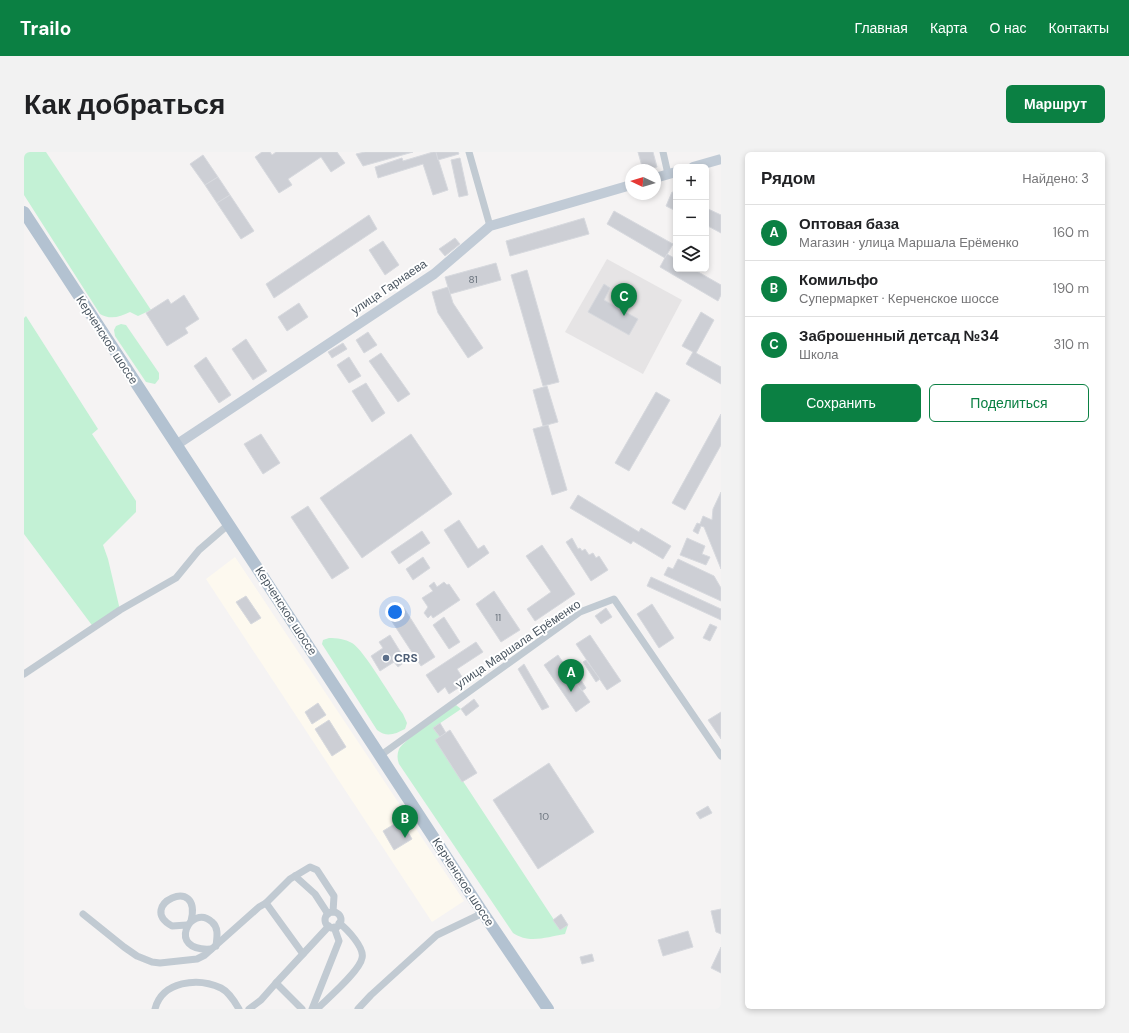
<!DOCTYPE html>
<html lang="ru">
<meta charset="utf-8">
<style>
body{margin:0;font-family:"DM Sans",sans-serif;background:#f2f2f2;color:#202124}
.controls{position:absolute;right:12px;top:12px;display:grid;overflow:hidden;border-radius:6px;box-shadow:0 2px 6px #0003}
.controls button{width:36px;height:36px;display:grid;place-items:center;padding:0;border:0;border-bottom:1px solid #e0e0e0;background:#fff;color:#202124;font:20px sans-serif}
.compass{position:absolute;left:601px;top:12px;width:36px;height:36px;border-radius:50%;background:#fff;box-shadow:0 2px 6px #0003;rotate:274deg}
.you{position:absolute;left:371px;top:460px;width:14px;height:14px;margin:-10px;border:3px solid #fff;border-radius:50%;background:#1a73e8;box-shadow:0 0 0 6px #1a73e833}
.badge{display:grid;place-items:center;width:26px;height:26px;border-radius:50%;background:#0b8043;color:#fff;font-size:13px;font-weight:700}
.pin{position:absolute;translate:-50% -33px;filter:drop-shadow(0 1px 2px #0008)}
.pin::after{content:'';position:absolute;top:21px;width:14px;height:12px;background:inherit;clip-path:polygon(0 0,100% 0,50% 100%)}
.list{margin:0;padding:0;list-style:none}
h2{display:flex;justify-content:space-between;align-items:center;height:52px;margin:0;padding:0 16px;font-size:17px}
h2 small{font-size:13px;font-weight:400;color:#757577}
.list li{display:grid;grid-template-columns:26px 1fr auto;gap:12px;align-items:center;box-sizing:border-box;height:56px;padding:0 16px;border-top:1px solid #e0e0e0}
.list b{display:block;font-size:15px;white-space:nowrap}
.list p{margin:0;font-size:13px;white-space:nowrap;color:#757577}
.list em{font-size:13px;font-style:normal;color:#757577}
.actions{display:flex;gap:8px;padding:12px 16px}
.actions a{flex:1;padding:9px 0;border:1px solid #0b8043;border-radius:6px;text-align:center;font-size:14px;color:#0b8043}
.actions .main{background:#0b8043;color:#fff}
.icon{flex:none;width:22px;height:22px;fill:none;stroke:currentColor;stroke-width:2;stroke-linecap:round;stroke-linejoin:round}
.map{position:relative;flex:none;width:697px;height:857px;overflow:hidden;border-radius:6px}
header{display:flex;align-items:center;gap:24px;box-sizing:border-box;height:56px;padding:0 20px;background:#0b8043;color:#fff}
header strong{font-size:19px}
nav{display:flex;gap:22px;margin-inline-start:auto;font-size:14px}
.intro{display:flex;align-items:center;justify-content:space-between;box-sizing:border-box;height:96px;padding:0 24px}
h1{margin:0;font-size:28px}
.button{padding:10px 18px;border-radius:6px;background:#0b8043;color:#fff;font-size:14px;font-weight:700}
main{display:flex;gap:24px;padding:0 24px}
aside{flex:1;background:#fff;border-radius:6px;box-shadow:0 2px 6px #0003}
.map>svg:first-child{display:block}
</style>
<header>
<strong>Trailo</strong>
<nav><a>Главная</a><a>Карта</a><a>О нас</a><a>Контакты</a></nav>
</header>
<div class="intro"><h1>Как добраться</h1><a class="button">Маршрут</a></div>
<main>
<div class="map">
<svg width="697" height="857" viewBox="0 0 697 857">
<rect width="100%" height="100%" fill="#f5f3f3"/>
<path fill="#fdf9ef" d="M211 405 440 749 408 770 182 427Z"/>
<path fill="#e6e4e5" d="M583 107 658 148 619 222 541 180Z"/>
<g fill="#c3f1d5">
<path d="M0 0H22L127 158 114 164 106 160C96 165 86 168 76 162L0 43Z"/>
<path d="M2 164 74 277 68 282 112 349V360L79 393 84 407 96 458 70 476 0 382V166Z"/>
<path d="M97 172 102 173 135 221V227L131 232 122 230 91 184 90 178 92 174Z"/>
<path d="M305 486C313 486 321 487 328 491 340 498 368 547 379 562L383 571 381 577C371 582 363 586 353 578L298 492 299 488Z"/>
<path d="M432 553 437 557 409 576 416 585 412 588 536 777 544 773 541 782C523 785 505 792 489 781L375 612C373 607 373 602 375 597 381 587 420 561 432 553Z"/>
</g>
<g fill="#cdcfd5" stroke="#d7d9de">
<path d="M238 0H246L248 3 252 0H313L321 11 307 20 297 5 264 27 268 33 255 41 231 5Z"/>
<path d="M341 0H389L339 14 332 2Z"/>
<path d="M409 0H412L424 38 409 43 399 12 354 26 351 15 378 6 379 9Z"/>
<path d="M412 0H434L435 2 414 8Z"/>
<path d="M614 0H629L633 15 619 18Z"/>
<path d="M179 3 194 25 181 33 166 12Z"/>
<path d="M436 6 444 43 435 45 427 8Z"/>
<path d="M194 25 206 43 193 51 181 33Z"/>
<path d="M648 40 652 41V59L642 54Z"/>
<path d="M206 43 230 79 217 87 193 51Z"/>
<path d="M682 56 697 63V81L682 73Z"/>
<path d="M590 59 649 92 641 106 583 72Z"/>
<path d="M345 63 353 77 250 146 242 132Z"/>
<path d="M560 66 565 82 486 104 482 89Z"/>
<path d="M431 86 436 92 421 104 415 97Z"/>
<path d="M359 89 375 113 361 123 345 98Z"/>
<path d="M643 102 652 107V117H669L697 133V143L694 149 636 115Z"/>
<path d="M472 111 477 128 426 142 421 125Z"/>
<path d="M503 118 535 230 519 234 487 123Z"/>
<path d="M580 132 586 136 580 148 614 167 605 183 564 160Z"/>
<path d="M424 135 429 151 459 196 444 206 414 161 408 140Z"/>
<path d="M160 143 175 167 161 176 164 181 143 194 122 161 144 147 147 152Z"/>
<path d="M275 151 284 165 263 179 254 165Z"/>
<path d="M677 160 690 168 672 201 697 215V232L662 212 669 200 658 194Z"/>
<path d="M344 180 353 193 340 201 332 188Z"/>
<path d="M222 187 243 219 229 228 208 197Z"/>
<path d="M319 191 323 197 308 206 304 200Z"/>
<path d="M357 201 386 242 374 250 345 209Z"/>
<path d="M182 205 207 243 195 251 170 214Z"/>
<path d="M325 205 337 224 325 231 313 213Z"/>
<path d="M342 231 361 261 348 270 328 239Z"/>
<path d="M523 234 534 270 519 274 509 238Z"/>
<path d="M632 240 646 248 605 319 591 311Z"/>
<path d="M697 262V293L661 358 648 351Z"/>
<path d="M524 273 543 338 528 343 509 277Z"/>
<path d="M237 282 256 311 239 322 220 292Z"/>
<path d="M387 282 428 342 338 406 296 346Z"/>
<path d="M697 340V417L680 375 677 374 674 382 669 379 673 371 676 372 679 364 688 368 689 357Z"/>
<path d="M554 343 615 380 617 376 647 394 639 407 609 389 607 392 546 356Z"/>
<path d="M284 354 325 416 308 427 267 365Z"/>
<path d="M435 368 454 397 460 393 465 401 444 416 420 378Z"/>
<path d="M398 379 406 391 375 412 367 400Z"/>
<path d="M548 386 554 397 556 396 558 399 561 397 565 403 569 401 572 406 575 404 584 418 567 429 542 390Z"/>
<path d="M663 386 681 394 678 402 686 405 682 413 656 403Z"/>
<path d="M518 393 551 442 511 469 503 457 527 440 502 404Z"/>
<path d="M399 405 406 416 389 428 382 417Z"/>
<path d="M654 407 690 424 697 436V449L640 423 644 415 649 417Z"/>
<path d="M627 425 697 457V468L623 434Z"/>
<path d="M410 430 413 435 420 430 423 433 425 432 436 448 409 466 407 463 404 466 400 461 404 455 398 446 409 439 405 434Z"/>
<path d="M470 439 496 478 477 490 452 452Z"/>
<path d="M222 444 237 466 227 472 212 450Z"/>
<path d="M628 452 650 486 635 496 613 462Z"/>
<path d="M380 456 411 505 397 514 365 465Z"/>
<path d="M582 456 588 465 577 472 571 464Z"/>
<path d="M420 465 436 490 425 497 409 473Z"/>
<path d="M686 472 693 475 686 489 679 486Z"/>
<path d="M366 483 382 509 374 515 370 510 356 519 347 504 359 496 355 490Z"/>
<path d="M566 483 597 529 583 538 552 492Z"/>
<path d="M452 490 459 500 433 517 442 531 425 542 421 535 414 541 402 523Z"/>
<path d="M534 503 566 550 552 560 520 513Z"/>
<path d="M562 508 576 527 572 530 559 510Z"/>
<path d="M500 512 525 555 518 558 494 517Z"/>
<path d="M550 517 562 536 558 539 545 520Z"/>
<path d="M450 547 455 554 442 564 437 557Z"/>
<path d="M294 551 302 563 288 572 281 560Z"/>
<path d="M697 560V587L684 568Z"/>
<path d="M305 568 322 595 308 604 291 577Z"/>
<path d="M416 571 422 581 416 585 409 576Z"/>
<path d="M426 578 453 621 438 630 411 588Z"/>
<path d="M525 611 570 680 514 717 469 648Z"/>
<path d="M684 654 688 661 676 667 672 661Z"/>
<path d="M377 668 388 687 370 698 359 679Z"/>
<path d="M697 757V782L692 780 687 759Z"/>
<path d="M537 762 544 773 536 778 529 768Z"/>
<path d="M664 779 669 795 639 804 634 788Z"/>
<path d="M697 795V821L687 816Z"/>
<path d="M568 802 570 809 558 812 556 805Z"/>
</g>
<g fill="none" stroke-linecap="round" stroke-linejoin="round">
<g stroke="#c1cad2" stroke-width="7">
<path d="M445 0 466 74"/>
<path d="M639 0 644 22"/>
<path d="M0 522 96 458 152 426 175 398 205 372"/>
<path d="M357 603 556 460 590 447 697 604"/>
<path d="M271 724 291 742 304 762"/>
<path d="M242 751 279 802"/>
<circle cx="309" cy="768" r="8"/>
<path d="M59 762 100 795 113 804 128 810 136 811 173 807 181 803 235 755 242 751 266 727 286 715 293 718 310 744 309 760"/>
<path d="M163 773 148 774C111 754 179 721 167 769"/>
<path d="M187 797C141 800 167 750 188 770 195 776 193 785 192 794"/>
<path d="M252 831 305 774"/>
<path d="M131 857C138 829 174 825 197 836 205 840 211 850 215 857"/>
<path d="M225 857 237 848 252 831 278 857"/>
<path d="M288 857 315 789 310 775"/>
<path d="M293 857C303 847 336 819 338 806 341 796 323 777 315 771"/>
<path d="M334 857 347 843 413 783 459 761"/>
</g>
<g stroke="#c1cbd6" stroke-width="10">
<path d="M669 15 697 7"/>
<path d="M631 26 652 20"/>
<path d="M152 293 410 122 466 74 607 33"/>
</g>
<path stroke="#b3c2d1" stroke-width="12" d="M0 60 459 761 524 857"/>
</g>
<circle fill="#5c6f8a" stroke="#fff" stroke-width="1.5" cx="362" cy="506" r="4"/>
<g text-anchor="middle" stroke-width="4" stroke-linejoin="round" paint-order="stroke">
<g font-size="10" fill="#6b747e">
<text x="449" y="131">81</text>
<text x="474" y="469">11</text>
<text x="520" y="668">10</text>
</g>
<g font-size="12" fill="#4a5661" stroke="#fff">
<text transform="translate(365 135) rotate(-34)" y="4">улица Гарнаева</text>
<text transform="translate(83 188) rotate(57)" y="4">Керченское шоссе</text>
<text transform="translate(262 459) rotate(57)" y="4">Керченское шоссе</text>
<text transform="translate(494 492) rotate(-34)" y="4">улица Маршала Ерёменко</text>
<text transform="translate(439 730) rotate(57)" y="4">Керченское шоссе</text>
</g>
<g font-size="12" font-weight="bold" fill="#4e5e75" stroke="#fff" text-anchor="start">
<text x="370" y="510">CRS</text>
</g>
</g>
</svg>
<div class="controls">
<button>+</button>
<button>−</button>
<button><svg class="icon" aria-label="layers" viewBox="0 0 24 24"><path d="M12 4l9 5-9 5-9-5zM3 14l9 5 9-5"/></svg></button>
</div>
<svg class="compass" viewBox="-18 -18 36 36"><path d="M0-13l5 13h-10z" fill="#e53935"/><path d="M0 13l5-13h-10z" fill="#757577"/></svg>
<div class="you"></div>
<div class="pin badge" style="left:547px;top:540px">A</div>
<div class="pin badge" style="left:381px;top:686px">B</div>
<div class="pin badge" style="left:600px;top:164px">C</div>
</div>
<aside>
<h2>Рядом<small>Найдено: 3</small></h2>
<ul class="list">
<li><span class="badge">A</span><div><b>Оптовая база</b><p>Магазин · улица Маршала Ерёменко</p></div><em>160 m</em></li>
<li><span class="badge">B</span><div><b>Комильфо</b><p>Супермаркет · Керченское шоссе</p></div><em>190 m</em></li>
<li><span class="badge">C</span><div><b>Заброшенный детсад №34</b><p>Школа</p></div><em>310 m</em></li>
</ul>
<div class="actions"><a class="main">Сохранить</a><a>Поделиться</a></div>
</aside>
</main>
